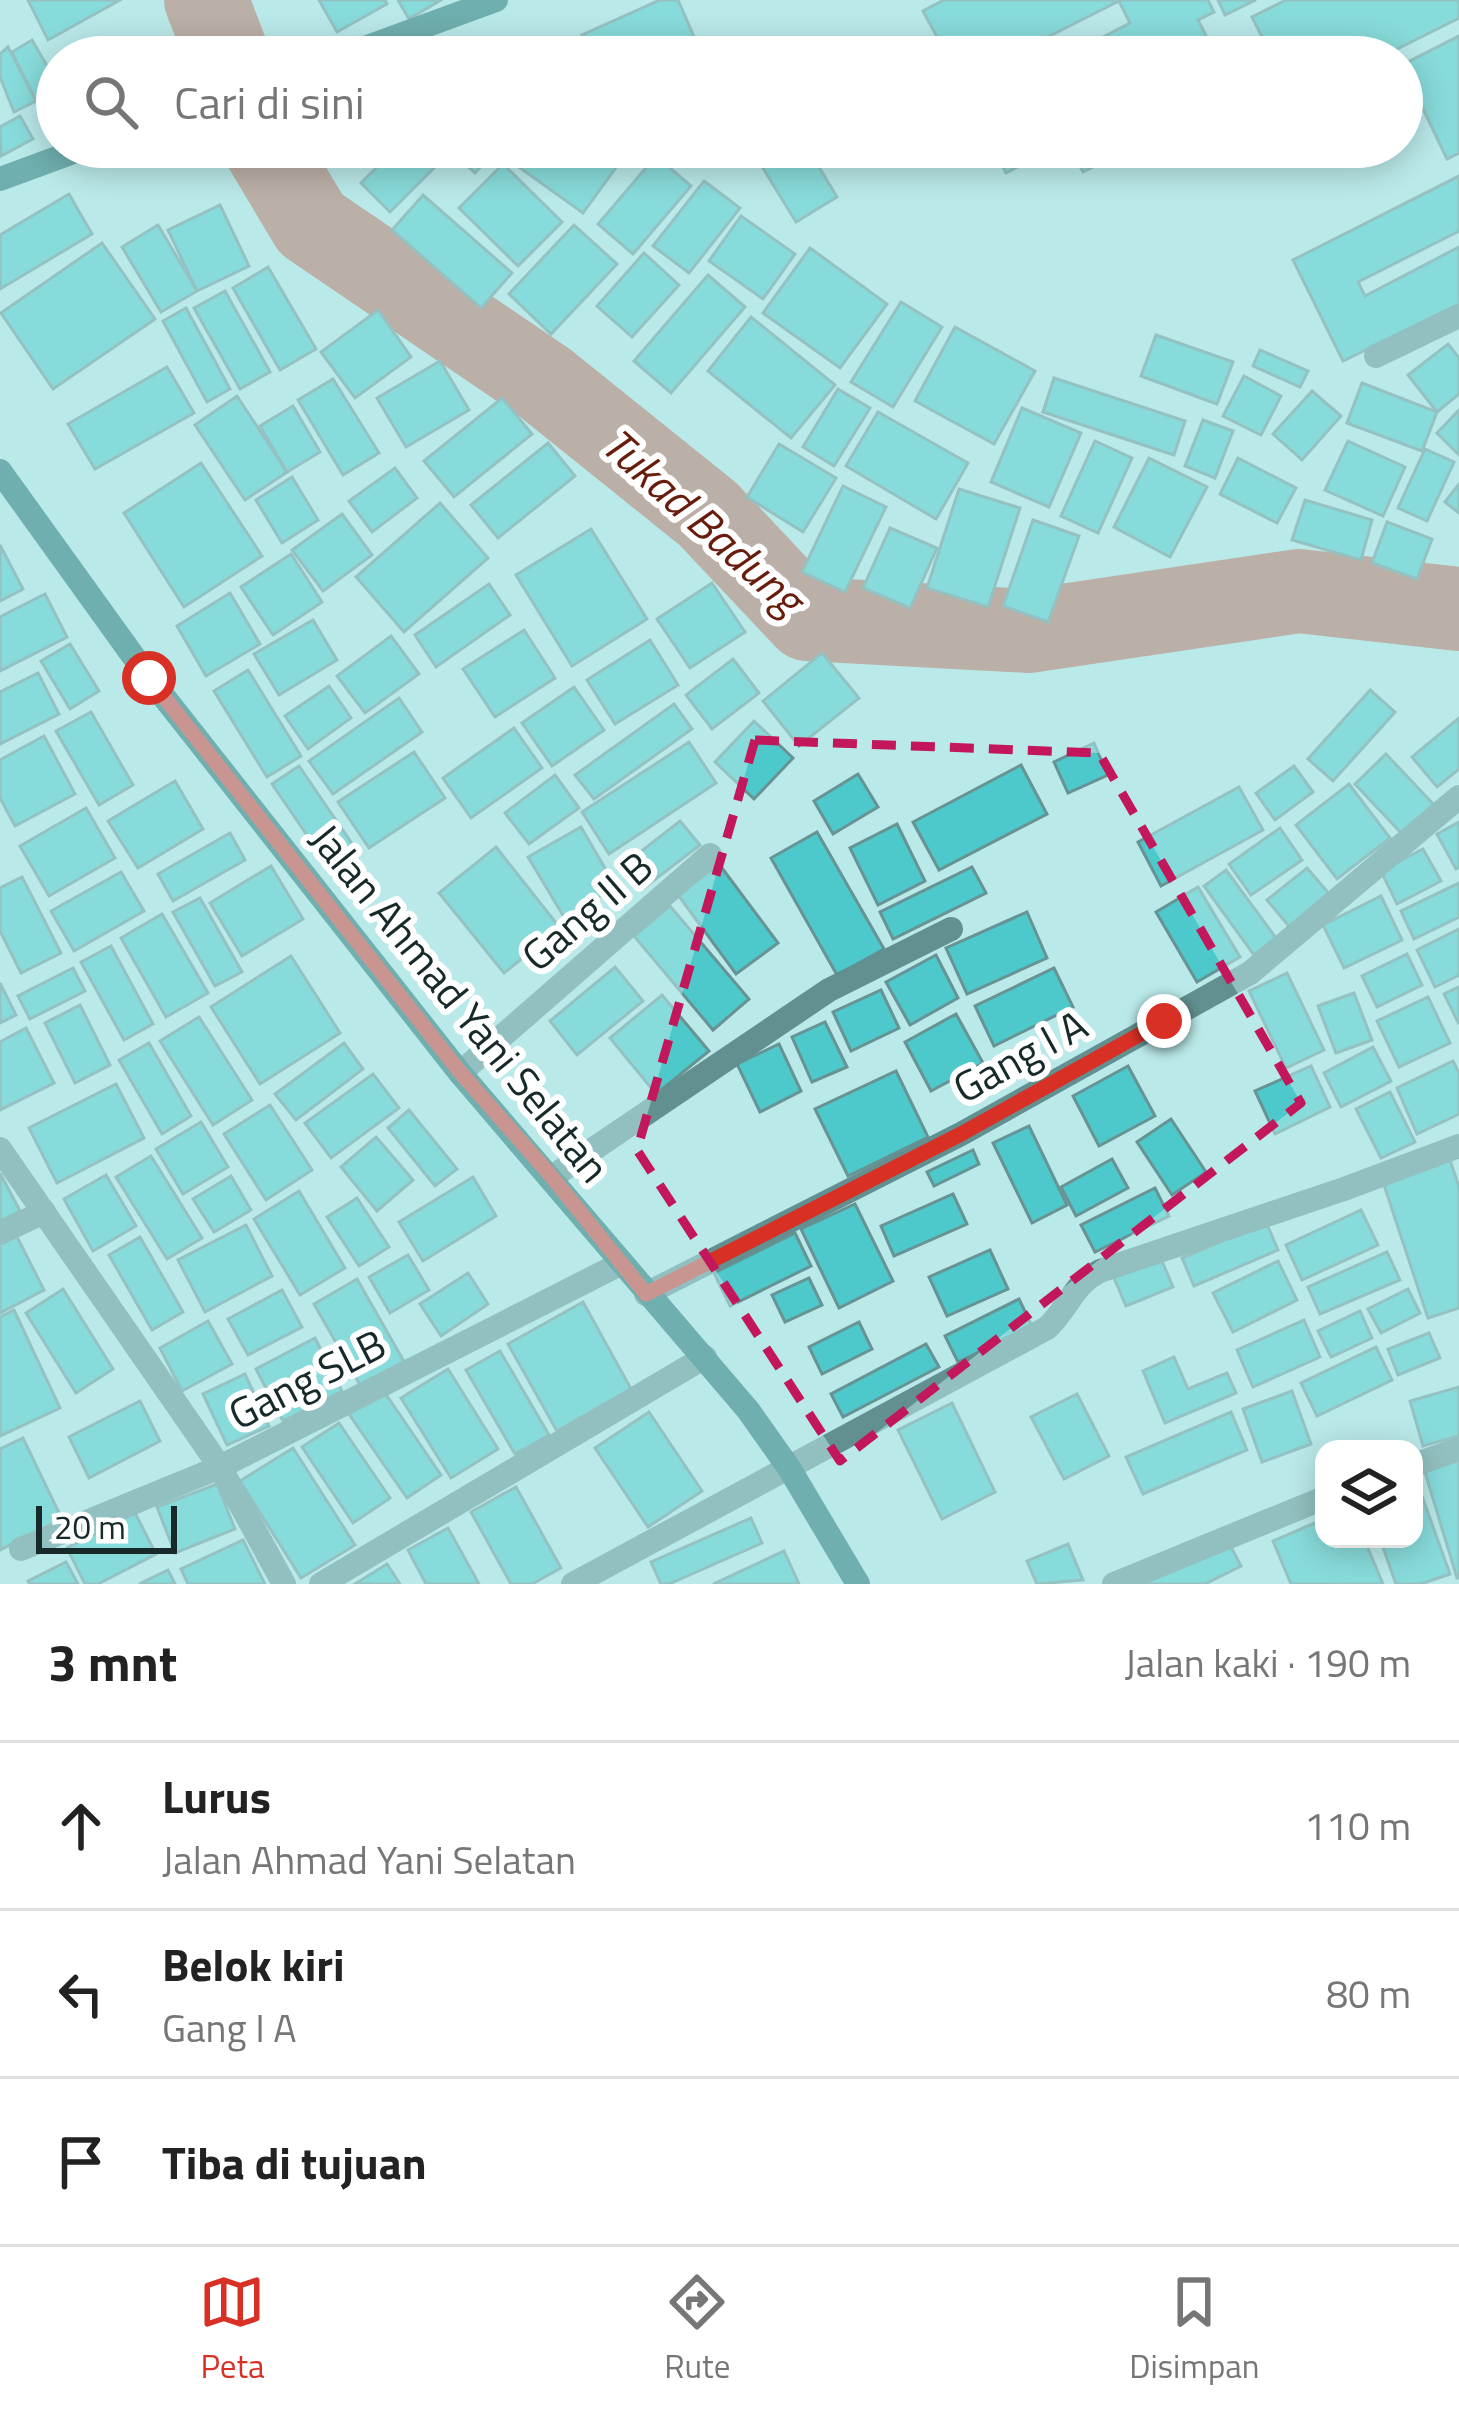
<!DOCTYPE html>
<html lang="id">
<meta charset="utf-8">
<style>
body{margin:0;font-family:"Titillium Web",sans-serif;background:#f6f6f6;color:#222}
.controls{position:absolute;right:36px;bottom:36px;display:grid;overflow:hidden;border-radius:24px;box-shadow:0 6px 30px #0003}
.controls button{width:108px;height:108px;display:grid;place-items:center;padding:0;border:0;border-bottom:3px solid #e0e0e0;background:#fff;color:#222;font:60px sans-serif}
.scale{position:absolute;left:36px;bottom:30px;width:141px;box-sizing:border-box;padding-left:12px;border:6px solid #172929;border-top:0;font-size:33px;line-height:42px;white-space:nowrap;color:#172929;-webkit-text-stroke:9px #fff;paint-order:stroke}
.stop{position:absolute;width:36px;height:36px;margin:-27px;border:9px solid #d93025;border-radius:50%;background:#fff}
.stop.end{background:#d93025;border-color:#fff;box-shadow:0 3px 12px #0008}
.list{margin:0;padding:0;list-style:none}
h2{display:flex;justify-content:space-between;align-items:center;height:156px;margin:0;padding:0 48px;font-size:51px}
h2 small{font-size:39px;font-weight:400;color:#767676}
.list li{display:grid;grid-template-columns:78px 1fr auto;gap:36px;align-items:center;box-sizing:border-box;height:168px;padding:0 48px;border-top:3px solid #e0e0e0}
.list b{display:block;font-size:45px;white-space:nowrap}
.list p{margin:0;font-size:39px;white-space:nowrap;color:#767676}
.list em{font-size:39px;font-style:normal;color:#767676}
.icon{flex:none;width:66px;height:66px;fill:none;stroke:currentColor;stroke-width:2;stroke-linecap:round;stroke-linejoin:round}
.map{position:relative;flex:none;width:1459px;height:1584px;overflow:hidden}
.search{position:absolute;background:#fff;box-shadow:0 6px 30px #0003;left:36px;right:36px;top:36px;height:132px;display:flex;align-items:center;gap:30px;box-sizing:border-box;padding:0 42px;border-radius:66px;color:#767676;font-size:45px}
.sheet{height:660px;background:#fff}
nav{display:flex;justify-content:space-around;align-items:center;box-sizing:border-box;height:168px;border-top:3px solid #e0e0e0;background:#fff;font-size:33px;color:#767676}
nav a{display:grid;justify-items:center;gap:6px}
nav .on{color:#d93025}
.map>svg:first-child{display:block}
</style>
<div class="map">
<svg width="1459" height="1584" viewBox="0 0 1459 1584">
<rect width="100%" height="100%" fill="#bae9e9"/>
<g fill="none" stroke-linecap="round" stroke-linejoin="round">
<g stroke="#bc6a58" stroke-width="84">
<path d="M206 0 228 57"/>
<path d="M265 147 311 224 545 383 708 514 807 619 1029 631 1299 591 1459 609"/>
</g>
</g>
<g fill="#4dc9cb" stroke="#679394" stroke-width="3">
<path d="M28 0H120L48 40Z"/>
<path d="M319 0H385L387 4 337 32Z"/>
<path d="M398 0H441L409 19Z"/>
<path d="M660 0H678L701 53 691 57H592L582 35Z"/>
<path d="M944 0H1208L1214 12 1198 20 1217 57H1064L1130 23 1119 1 1022 50 1025 57H941L946 54 923 11Z"/>
<path d="M1218 0H1256L1225 15Z"/>
<path d="M1286 0H1459V18L1381 57H1300L1297 52 1272 57 1252 17Z"/>
<path d="M1459 36V153L1447 159 1402 65Z"/>
<path d="M32 40 57 83V91L36 101 12 52Z"/>
<path d="M8 47 36 101 14 112 0 77V54Z"/>
<path d="M20 116 33 139 1 156 0 127Z"/>
<path d="M397 147H431L443 159 390 212 361 183Z"/>
<path d="M446 147H500L475 173Z"/>
<path d="M530 147H631L583 213 516 165Z"/>
<path d="M750 147H807L837 197 796 222Z"/>
<path d="M993 147H1057L1006 173Z"/>
<path d="M1070 147H1132L1083 172Z"/>
<path d="M656 156 691 186 633 254 598 224Z"/>
<path d="M503 164 562 222 518 266 459 208Z"/>
<path d="M1459 176V231L1358 282 1365 296 1459 247V304L1343 361 1293 260Z"/>
<path d="M704 181 740 208 689 273 653 246Z"/>
<path d="M69 194 92 234 0 289V235Z"/>
<path d="M423 195 512 273 481 308 392 230Z"/>
<path d="M220 205 249 266 197 291 168 230Z"/>
<path d="M741 216 795 254 763 299 709 261Z"/>
<path d="M158 225 197 291 161 312 122 247Z"/>
<path d="M574 225 617 264 551 334 509 294Z"/>
<path d="M102 243 155 319 53 389 1 313Z"/>
<path d="M810 248 887 304 840 368 763 313Z"/>
<path d="M644 253 679 285 632 337 597 306Z"/>
<path d="M268 267 316 349 280 370 233 288Z"/>
<path d="M708 275 745 307 671 393 634 361Z"/>
<path d="M225 291 270 372 240 389 194 308Z"/>
<path d="M901 302 942 327 893 407 851 382Z"/>
<path d="M186 308 230 389 207 402 163 321Z"/>
<path d="M378 310 411 357 355 398 321 352Z"/>
<path d="M751 317 835 385 791 438 708 371Z"/>
<path d="M955 327 1035 371 994 444 915 401Z"/>
<path d="M1156 335 1233 362 1217 404 1141 376Z"/>
<path d="M1448 344 1459 358V394L1437 412 1408 375Z"/>
<path d="M1260 350 1308 371 1300 387 1253 366Z"/>
<path d="M440 361 469 410 406 447 377 398Z"/>
<path d="M167 367 194 413 95 469 68 424Z"/>
<path d="M1244 376 1281 396 1261 435 1223 416Z"/>
<path d="M1054 378 1185 421 1174 455 1043 412Z"/>
<path d="M333 379 379 453 343 475 298 400Z"/>
<path d="M1362 383 1437 412 1422 451 1347 423Z"/>
<path d="M838 389 870 408 834 466 803 447Z"/>
<path d="M1312 391 1341 416 1302 460 1273 434Z"/>
<path d="M237 396 287 472 245 500 195 425Z"/>
<path d="M502 398 532 434 454 497 424 461Z"/>
<path d="M293 406 320 452 287 472 260 426Z"/>
<path d="M1022 408 1081 433 1049 507 991 482Z"/>
<path d="M1459 410V455L1437 433Z"/>
<path d="M878 412 968 463 936 519 846 466Z"/>
<path d="M1203 420 1233 431 1215 478 1185 466Z"/>
<path d="M1095 441 1132 458 1098 533 1061 516Z"/>
<path d="M1348 441 1405 467 1383 516 1325 490Z"/>
<path d="M548 443 575 476 498 538 471 505Z"/>
<path d="M779 444 836 478 803 532 747 497Z"/>
<path d="M1425 449 1454 462 1427 521 1398 508Z"/>
<path d="M1149 458 1207 487 1170 557 1114 527Z"/>
<path d="M1238 458 1296 488 1277 523 1220 494Z"/>
<path d="M201 463 262 556 184 607 124 513Z"/>
<path d="M395 468 417 498 372 532 349 501Z"/>
<path d="M292 477 318 520 282 543 256 500Z"/>
<path d="M1459 484V513L1445 502Z"/>
<path d="M843 486 886 507 845 592 802 572Z"/>
<path d="M959 489 1020 508 988 607 927 588Z"/>
<path d="M1305 500 1372 520 1361 560 1292 540Z"/>
<path d="M440 503 488 558 404 632 356 577Z"/>
<path d="M342 514 372 555 323 591 292 550Z"/>
<path d="M1033 520 1079 536 1048 622 1003 606Z"/>
<path d="M1387 522 1432 539 1417 579 1372 563Z"/>
<path d="M890 528 937 548 910 608 863 588Z"/>
<path d="M591 529 647 619 572 666 516 575Z"/>
<path d="M0 545 23 589 0 601Z"/>
<path d="M291 554 322 602 273 635 241 587Z"/>
<path d="M712 583 745 632 690 668 657 619Z"/>
<path d="M489 584 510 615 436 667 415 635Z"/>
<path d="M230 593 260 644 206 676 177 626Z"/>
<path d="M45 594 67 637 0 671V617Z"/>
<path d="M313 620 337 660 279 695 254 654Z"/>
<path d="M524 630 555 678 495 717 463 669Z"/>
<path d="M391 636 419 674 365 713 337 676Z"/>
<path d="M650 640 678 685 615 724 587 680Z"/>
<path d="M70 644 99 691 70 709 41 661Z"/>
<path d="M822 653 859 698 799 746 763 701Z"/>
<path d="M733 659 759 693 712 729 686 695Z"/>
<path d="M248 670 301 756 267 777 214 691Z"/>
<path d="M38 673 59 714 0 744V692Z"/>
<path d="M329 686 351 718 308 749 285 716Z"/>
<path d="M574 687 604 730 552 766 522 723Z"/>
<path d="M1370 690 1395 712 1333 781 1308 759Z"/>
<path d="M399 698 422 732 333 794 309 761Z"/>
<path d="M674 704 692 729 594 799 575 775Z"/>
<path d="M91 712 133 785 99 805 56 731Z"/>
<path d="M1459 718V769L1437 787 1412 757Z"/>
<path d="M754 721 793 758 754 799 715 762Z"/>
<path d="M514 728 542 768 471 818 443 778Z"/>
<path d="M44 736 75 794 15 826 0 798V760Z"/>
<path d="M689 742 716 783 609 854 582 812Z"/>
<path d="M1094 743 1108 775 1068 793 1054 762Z"/>
<path d="M414 752 445 798 369 848 338 802Z"/>
<path d="M1386 754 1435 806 1403 835 1355 784Z"/>
<path d="M1021 765 1047 814 939 870 913 822Z"/>
<path d="M299 766 353 845 326 863 272 784Z"/>
<path d="M1294 766 1313 792 1275 820 1256 793Z"/>
<path d="M858 774 878 807 833 834 814 801Z"/>
<path d="M555 775 579 808 529 844 505 813Z"/>
<path d="M175 781 203 829 138 868 108 821Z"/>
<path d="M1349 784 1390 838 1337 879 1296 825Z"/>
<path d="M1239 787 1263 830 1161 886 1138 842Z"/>
<path d="M86 808 115 858 49 896 20 846Z"/>
<path d="M680 821 700 845 644 888 625 864Z"/>
<path d="M1459 822V867L1456 869 1437 834Z"/>
<path d="M897 824 925 881 878 905 850 848Z"/>
<path d="M581 827 616 887 564 917 528 857Z"/>
<path d="M1280 828 1302 860 1251 895 1229 864Z"/>
<path d="M817 832 884 949 837 975 771 858Z"/>
<path d="M230 833 245 860 173 901 158 874Z"/>
<path d="M496 847 560 928 504 973 439 893Z"/>
<path d="M1423 849 1441 881 1397 904 1381 871Z"/>
<path d="M719 864 778 943 736 974 678 895Z"/>
<path d="M271 866 303 919 242 956 210 903Z"/>
<path d="M972 867 986 893 893 939 880 912Z"/>
<path d="M1307 868 1332 897 1292 930 1267 900Z"/>
<path d="M1226 870 1276 938 1254 955 1204 886Z"/>
<path d="M121 872 144 911 74 951 51 911Z"/>
<path d="M22 877 61 953 21 973 0 931V888Z"/>
<path d="M1459 883V917L1414 939 1401 911Z"/>
<path d="M1198 887 1240 957 1197 982 1156 912Z"/>
<path d="M1381 896 1402 940 1344 968 1323 925Z"/>
<path d="M200 898 242 972 215 986 173 912Z"/>
<path d="M670 906 749 999 713 1030 634 936Z"/>
<path d="M1027 912 1047 958 967 994 946 948Z"/>
<path d="M162 914 208 993 166 1017 121 938Z"/>
<path d="M1459 929V975L1435 987 1417 950Z"/>
<path d="M111 946 153 1024 124 1040 81 962Z"/>
<path d="M1407 954 1422 985 1377 1007 1362 976Z"/>
<path d="M936 955 958 998 910 1025 886 982Z"/>
<path d="M291 956 340 1033 260 1084 211 1007Z"/>
<path d="M615 967 643 1001 577 1055 550 1021Z"/>
<path d="M73 968 85 991 30 1019 18 996Z"/>
<path d="M1054 968 1073 1007 994 1046 975 1006Z"/>
<path d="M1287 973 1324 1050 1286 1068 1249 991Z"/>
<path d="M0 983 16 1015 0 1023Z"/>
<path d="M1459 987V1024L1444 994Z"/>
<path d="M881 990 899 1028 851 1051 833 1012Z"/>
<path d="M1354 993 1372 1040 1336 1053 1318 1006Z"/>
<path d="M662 995 709 1051 656 1094 610 1038Z"/>
<path d="M1428 997 1450 1043 1399 1067 1377 1021Z"/>
<path d="M80 1005 110 1065 75 1083 45 1023Z"/>
<path d="M956 1014 983 1063 931 1091 905 1042Z"/>
<path d="M199 1017 252 1100 213 1125 160 1041Z"/>
<path d="M825 1022 847 1067 812 1082 792 1037Z"/>
<path d="M26 1028 54 1083 0 1110V1042Z"/>
<path d="M149 1043 191 1116 162 1134 119 1060Z"/>
<path d="M344 1043 363 1069 296 1120 275 1094Z"/>
<path d="M779 1044 801 1091 760 1112 737 1064Z"/>
<path d="M1373 1047 1391 1081 1341 1107 1324 1073Z"/>
<path d="M1453 1061 1459 1073V1114L1417 1134 1397 1088Z"/>
<path d="M1128 1066 1155 1116 1099 1146 1073 1096Z"/>
<path d="M1311 1066 1330 1107 1275 1134 1255 1091Z"/>
<path d="M896 1071 928 1137 848 1176 815 1109Z"/>
<path d="M373 1074 399 1108 331 1158 305 1123Z"/>
<path d="M116 1084 144 1138 57 1183 29 1128Z"/>
<path d="M1390 1092 1415 1142 1381 1158 1356 1109Z"/>
<path d="M270 1105 312 1170 266 1200 224 1134Z"/>
<path d="M409 1110 457 1169 435 1186 388 1128Z"/>
<path d="M1171 1119 1206 1172 1172 1195 1137 1142Z"/>
<path d="M201 1122 228 1167 183 1194 156 1149Z"/>
<path d="M1029 1126 1067 1205 1032 1223 993 1143Z"/>
<path d="M376 1137 413 1180 377 1211 341 1167Z"/>
<path d="M973 1150 979 1164 934 1186 927 1172Z"/>
<path d="M151 1156 202 1238 167 1259 116 1177Z"/>
<path d="M1449 1157 1459 1187V1308L1428 1318 1382 1179Z"/>
<path d="M1112 1159 1128 1188 1076 1216 1061 1187Z"/>
<path d="M0 1173 20 1211 0 1222Z"/>
<path d="M106 1175 136 1226 93 1251 64 1199Z"/>
<path d="M231 1176 251 1210 214 1232 193 1199Z"/>
<path d="M473 1177 496 1216 423 1261 399 1222Z"/>
<path d="M1155 1188 1169 1216 1095 1252 1081 1225Z"/>
<path d="M299 1191 345 1268 300 1295 254 1219Z"/>
<path d="M953 1194 967 1224 894 1256 881 1226Z"/>
<path d="M357 1198 389 1247 359 1266 327 1217Z"/>
<path d="M855 1204 893 1281 839 1308 801 1229Z"/>
<path d="M1361 1210 1378 1245 1302 1280 1286 1245Z"/>
<path d="M1266 1222 1278 1250 1194 1286 1182 1258Z"/>
<path d="M246 1225 272 1276 205 1312 178 1260Z"/>
<path d="M795 1233 811 1266 730 1306 714 1273Z"/>
<path d="M16 1235 44 1290 0 1313V1243Z"/>
<path d="M140 1237 183 1312 152 1330 109 1255Z"/>
<path d="M990 1250 1008 1289 947 1316 929 1277Z"/>
<path d="M1387 1252 1400 1280 1320 1314 1308 1287Z"/>
<path d="M1159 1254 1173 1287 1126 1306 1112 1273Z"/>
<path d="M408 1255 429 1290 390 1313 369 1277Z"/>
<path d="M1278 1261 1297 1300 1233 1332 1213 1293Z"/>
<path d="M468 1273 488 1304 441 1336 420 1304Z"/>
<path d="M809 1278 822 1305 785 1322 772 1295Z"/>
<path d="M357 1279 406 1365 363 1390 314 1304Z"/>
<path d="M63 1289 113 1369 76 1393 26 1313Z"/>
<path d="M1408 1289 1420 1313 1381 1333 1368 1309Z"/>
<path d="M282 1290 302 1327 248 1355 228 1319Z"/>
<path d="M1019 1299 1032 1326 958 1362 945 1336Z"/>
<path d="M583 1302 631 1389 557 1431 508 1344Z"/>
<path d="M14 1310 60 1408 0 1436V1317Z"/>
<path d="M1360 1311 1372 1338 1331 1357 1318 1331Z"/>
<path d="M1304 1320 1320 1357 1253 1387 1237 1350Z"/>
<path d="M208 1321 232 1364 182 1391 160 1348Z"/>
<path d="M859 1322 872 1349 822 1374 809 1347Z"/>
<path d="M1429 1333 1440 1358 1398 1375 1388 1349Z"/>
<path d="M315 1338 342 1391 283 1421 256 1369Z"/>
<path d="M926 1344 939 1367 843 1417 831 1394Z"/>
<path d="M1376 1347 1392 1380 1317 1416 1301 1383Z"/>
<path d="M500 1351 549 1435 515 1454 466 1370Z"/>
<path d="M1174 1357 1188 1389 1227 1373 1236 1393 1165 1423 1143 1371Z"/>
<path d="M448 1369 498 1449 451 1478 401 1398Z"/>
<path d="M245 1374 269 1426 227 1445 203 1394Z"/>
<path d="M1459 1387V1436L1423 1446 1410 1401Z"/>
<path d="M383 1390 441 1475 407 1498 349 1414Z"/>
<path d="M1292 1391 1311 1444 1262 1462 1243 1409Z"/>
<path d="M1077 1394 1109 1456 1064 1479 1031 1417Z"/>
<path d="M140 1401 160 1441 89 1478 69 1437Z"/>
<path d="M952 1403 995 1492 942 1519 898 1430Z"/>
<path d="M649 1412 702 1491 648 1527 595 1448Z"/>
<path d="M1231 1412 1247 1450 1143 1494 1126 1457Z"/>
<path d="M339 1423 390 1498 353 1523 302 1447Z"/>
<path d="M23 1438 62 1519 0 1550V1449Z"/>
<path d="M293 1448 355 1545 301 1578 240 1481Z"/>
<path d="M1459 1459V1578H1457L1424 1469Z"/>
<path d="M1414 1474 1450 1574 1421 1584H1396L1380 1539H1414Z"/>
<path d="M217 1484 235 1529 175 1553 157 1507Z"/>
<path d="M516 1487 561 1568 532 1584H511L471 1512Z"/>
<path d="M135 1513 156 1554 98 1584H85L67 1548Z"/>
<path d="M751 1518 762 1543 669 1584H661L651 1562Z"/>
<path d="M1324 1519V1539H1364L1383 1584H1291L1273 1541Z"/>
<path d="M448 1528 479 1584H426L408 1550Z"/>
<path d="M243 1540 265 1584H188L181 1569Z"/>
<path d="M1228 1541 1241 1566 1205 1584H1142Z"/>
<path d="M1068 1544 1083 1580 1037 1584 1027 1561Z"/>
<path d="M784 1551 799 1584H713Z"/>
<path d="M66 1562 78 1584H30L28 1581Z"/>
<path d="M387 1564 400 1584H355Z"/>
<path d="M168 1570 175 1584H139Z"/>
</g>
<g fill="none" stroke-linecap="round" stroke-linejoin="round">
<g stroke="#628f8f" stroke-width="24">
<path d="M1376 356 1459 316"/>
<path d="M460 1073 710 855"/>
<path d="M0 1149 220 1467 284 1584"/>
<path d="M552 1177 829 990 951 929"/>
<path d="M0 1233 44 1212"/>
<path d="M646 1294 961 1134 1250 973 1459 797"/>
<path d="M1414 1465 1459 1449"/>
<path d="M21 1549 220 1467 622 1263"/>
<path d="M321 1584 705 1357"/>
<path d="M573 1584 1047 1328C1068 1309 1073 1284 1100 1271L1344 1189 1459 1146"/>
<path d="M1114 1584 1324 1498"/>
</g>
<g stroke="#176869" stroke-width="24">
<path d="M340 57 496 0"/>
<path d="M0 179 87 147"/>
<path d="M0 471 149 678 460 1073 748 1410 789 1468 858 1584"/>
</g>
</g>
<g fill="none" stroke-linecap="round" stroke-linejoin="round">
<path stroke="#d93025" stroke-width="15" d="M149 678 460 1072 552 1177 646 1294 961 1134 1164 1021"/>
</g>
<path d="M0 0H1459V1584H0ZM755 740 1099 753 1301 1103 840 1461 637 1150Z" fill="#bae9e9" fill-opacity=".55" fill-rule="evenodd"/>
<path fill="none" stroke="#c2185b" stroke-width="9" stroke-dasharray="24 15" stroke-linejoin="round" d="M755 740 1099 753 1301 1103 840 1461 637 1150Z"/>
<g text-anchor="middle" stroke-width="12" stroke-linejoin="round" paint-order="stroke">
<g font-size="42" fill="#172929" stroke="#fff">
<text transform="translate(587 911) rotate(-41)" y="15">Gang II B</text>
<text transform="translate(460 1003) rotate(51)" y="15">Jalan Ahmad Yani Selatan</text>
<text transform="translate(1020 1056) rotate(-29)" y="15">Gang I A</text>
<text transform="translate(307 1379) rotate(-27)" y="15">Gang SLB</text>
</g>
<g font-size="45" font-style="italic" fill="#681c0c" stroke="#fff">
<text transform="translate(703 521) rotate(42)" y="16">Tukad Badung</text>
</g>
</g>
</svg>
<div class="controls">
<button><svg class="icon" aria-label="layers" viewBox="0 0 24 24"><path d="M12 4l9 5-9 5-9-5zM3 14l9 5 9-5"/></svg></button>
</div>
<div class="scale">20 m</div>
<div class="stop" style="left:149px;top:678px"></div>
<div class="stop end" style="left:1164px;top:1021px"></div>
<div class="search"><svg class="icon" aria-label="search" viewBox="0 0 24 24"><circle cx="10" cy="10" r="6"/><path d="M15 15l6 6"/></svg>Cari di sini</div>
</div>
<section class="sheet">
<h2>3 mnt<small>Jalan kaki · 190 m</small></h2>
<ul class="list">
<li><svg class="icon" aria-label="ahead" viewBox="0 0 24 24"><path d="M12 20V5M6 11l6-6 6 6"/></svg><div><b>Lurus</b><p>Jalan Ahmad Yani Selatan</p></div><em>110 m</em></li>
<li><svg class="icon" aria-label="left" viewBox="0 0 24 24"><path d="M17 20v-9H6M10 6l-5 5 5 5"/></svg><div><b>Belok kiri</b><p>Gang I A</p></div><em>80 m</em></li>
<li><svg class="icon" aria-label="arrive" viewBox="0 0 24 24"><path d="M6 21V4h12l-3 4 3 4H6"/></svg><div><b>Tiba di tujuan</b></div></li>
</ul>
</section>
<nav>
<a class="on"><svg class="icon" aria-label="map" viewBox="0 0 24 24"><path d="M3 6l6-2 6 2 6-2v14l-6 2-6-2-6 2zM9 4v14M15 6v14"/></svg>Peta</a>
<a><svg class="icon" aria-label="directions" viewBox="0 0 24 24"><path d="M12 3l9 9-9 9-9-9zM9 14v-3h6M13 9l2 2-2 2"/></svg>Rute</a>
<a><svg class="icon" aria-label="saved" viewBox="0 0 24 24"><path d="M7 4h10v16l-5-4-5 4z"/></svg>Disimpan</a>
</nav>
